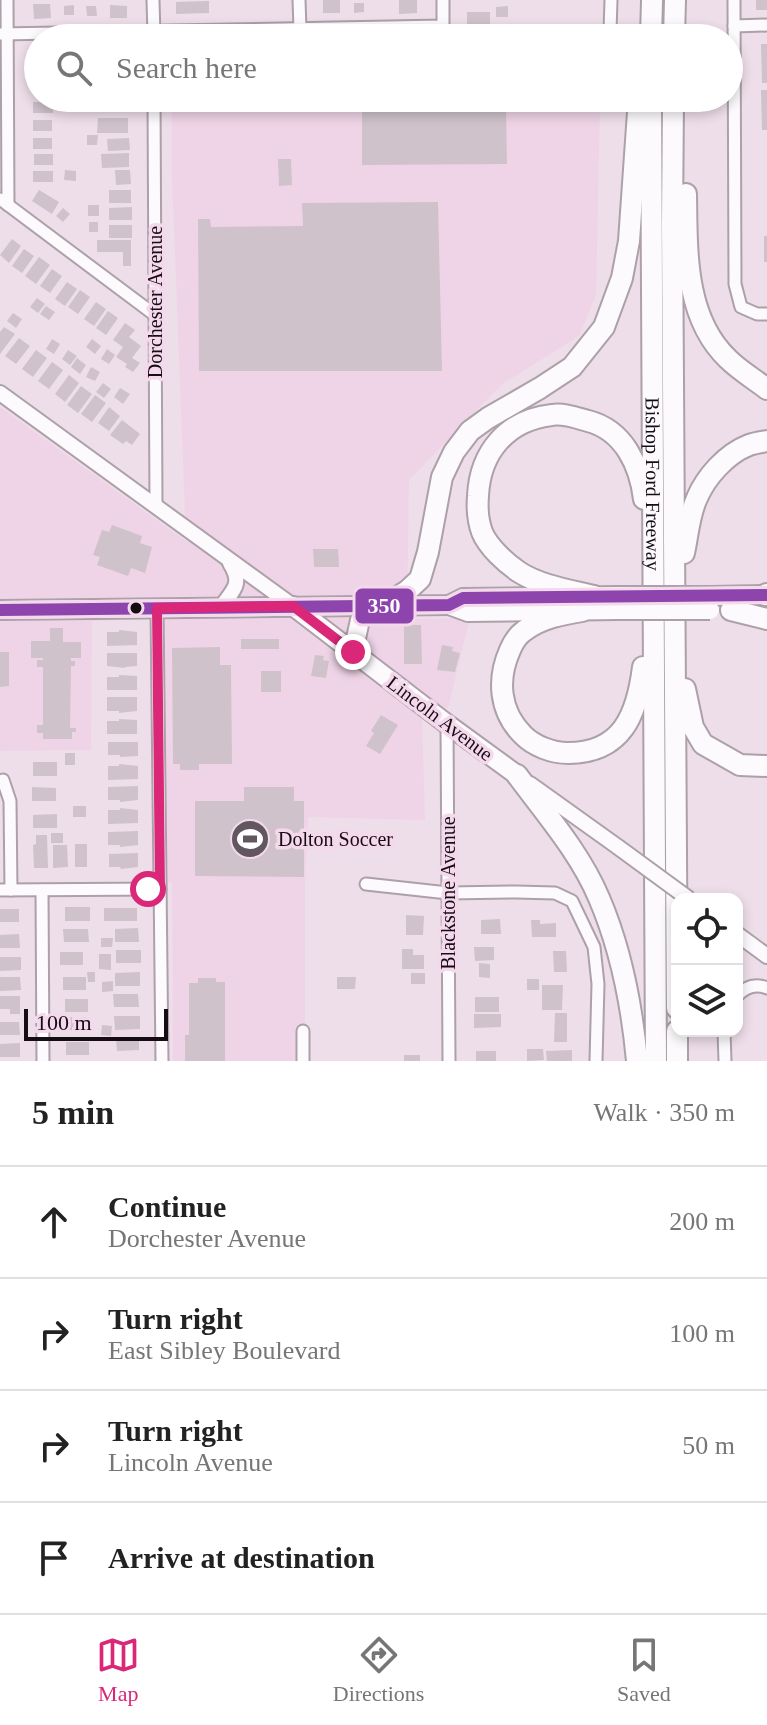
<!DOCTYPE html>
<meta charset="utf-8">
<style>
body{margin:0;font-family:Georgia,serif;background:#f6f6f6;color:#222}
.controls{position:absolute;right:24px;bottom:24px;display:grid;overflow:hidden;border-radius:16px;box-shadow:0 4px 12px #0003}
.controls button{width:72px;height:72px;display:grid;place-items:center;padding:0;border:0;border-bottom:2px solid #e0e0e0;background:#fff;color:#222;font:40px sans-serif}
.scale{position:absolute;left:24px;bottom:20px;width:144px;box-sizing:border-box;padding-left:8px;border:4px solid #160d14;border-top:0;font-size:22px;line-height:28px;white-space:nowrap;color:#160d14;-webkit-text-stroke:6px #f4d8ec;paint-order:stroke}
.stop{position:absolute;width:24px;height:24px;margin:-18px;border:6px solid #db2777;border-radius:50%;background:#fff}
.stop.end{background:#db2777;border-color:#fff;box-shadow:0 2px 8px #0008}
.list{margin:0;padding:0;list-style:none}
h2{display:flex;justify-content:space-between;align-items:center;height:104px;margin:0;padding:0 32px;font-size:34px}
h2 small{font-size:26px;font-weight:400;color:#767676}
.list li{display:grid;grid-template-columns:52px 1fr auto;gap:24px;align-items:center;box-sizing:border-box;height:112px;padding:0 32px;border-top:2px solid #e0e0e0}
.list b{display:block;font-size:30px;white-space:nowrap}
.list p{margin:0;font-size:26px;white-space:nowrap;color:#767676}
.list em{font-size:26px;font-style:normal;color:#767676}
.icon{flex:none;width:44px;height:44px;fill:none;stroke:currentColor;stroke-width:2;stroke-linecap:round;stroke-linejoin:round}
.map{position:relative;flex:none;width:767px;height:1061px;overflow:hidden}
.search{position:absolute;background:#fff;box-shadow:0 4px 12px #0003;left:24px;right:24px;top:24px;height:88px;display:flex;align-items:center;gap:20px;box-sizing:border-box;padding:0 28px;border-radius:44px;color:#767676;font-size:30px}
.sheet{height:552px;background:#fff}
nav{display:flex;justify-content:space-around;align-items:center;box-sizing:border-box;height:112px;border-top:2px solid #e0e0e0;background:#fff;font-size:22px;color:#767676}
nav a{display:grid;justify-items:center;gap:4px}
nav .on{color:#db2777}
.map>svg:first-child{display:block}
</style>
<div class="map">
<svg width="767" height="1061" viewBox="0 0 767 1061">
<rect width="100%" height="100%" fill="#eedee9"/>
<path fill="#efd4e7" d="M172 98H281L282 108 600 103 596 295 579 336 501 385 409 480 407 619 470 618 448 708 422 717 425 820 308 817 305 883V1061H173L172 883 152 880 150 619 92 621 91 750 0 751V407L186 541 172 176Z"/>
<g fill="#cfc2cb">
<rect x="323" y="0" width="17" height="13"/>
<path d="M399 0H417V13L399 14Z"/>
<rect x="756" y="0" width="11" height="10"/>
<path d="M209 1V13L176 14V2Z"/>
<path d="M354 3H364V12L354 13Z"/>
<path d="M33 4H50L51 18 34 19Z"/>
<path d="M74 5V15H64V6Z"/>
<path d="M110 5 127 6V18H110Z"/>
<path d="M86 6H96L97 16H87Z"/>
<path d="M508 6V17H496V7Z"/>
<rect x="467" y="12" width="23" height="12"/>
<path d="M761 44H767V83H762Z"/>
<path d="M38 52V63L33 64 32 53Z"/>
<path d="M761 90H767V130H762Z"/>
<path d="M130 98 131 111 120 112 119 99Z"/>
<rect x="33" y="102" width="20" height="11"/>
<path d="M506 108 507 164 362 165V109Z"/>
<path d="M98 118H128V133H97Z"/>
<rect x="33" y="120" width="19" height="11"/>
<path d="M87 135H98L97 145H87Z"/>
<rect x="33" y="138" width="19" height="11"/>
<path d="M129 138 130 150 108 151 107 139Z"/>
<path d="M129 153V167L102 168 101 154Z"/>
<rect x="34" y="154" width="19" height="11"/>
<path d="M278 159H291L292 185 279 186Z"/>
<path d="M65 170 76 171V181L64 180Z"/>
<path d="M115 170H130L131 184 116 185Z"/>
<rect x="33" y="171" width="20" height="11"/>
<path d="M39 190 59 202 52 214 32 201Z"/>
<rect x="109" y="190" width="22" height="13"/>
<path d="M438 202 442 371H199L198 219H210L211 227 303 226 302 203Z"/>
<rect x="88" y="205" width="11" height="11"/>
<path d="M132 207V220H109V208Z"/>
<path d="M63 208 70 214 63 222 56 216Z"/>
<rect x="89" y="222" width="9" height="10"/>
<rect x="109" y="225" width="23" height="13"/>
<rect x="764" y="236" width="3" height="26"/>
<path d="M12 239 21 246 9 263 0 255Z"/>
<path d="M97 240H131V266H123V252H97Z"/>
<path d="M24 249 34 256 22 273 12 266Z"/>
<path d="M39 257 50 265 36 284 25 276Z"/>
<path d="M52 269 62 276 50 293 40 286Z"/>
<path d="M67 282 77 289 65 306 55 299Z"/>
<path d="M80 290 90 297 78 314 68 307Z"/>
<path d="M37 298 45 304 38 313 30 307Z"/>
<path d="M96 302 106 309 94 326 84 319Z"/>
<path d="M46 306 55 312 49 320 40 314Z"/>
<path d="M108 311 118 318 106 335 96 328Z"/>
<path d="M13 313 22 319 16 328 7 321Z"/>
<path d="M125 323 135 330 129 337 141 346 132 358 140 363 133 372 125 367 127 364 116 357 123 347 113 340Z"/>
<path d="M4 327 15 334 0 354V332Z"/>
<path d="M19 338 30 346 16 364 5 356Z"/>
<path d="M52 339 60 344 54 354 46 349Z"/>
<path d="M92 339 101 346 95 354 86 347Z"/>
<path d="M107 349 115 355 109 364 101 359Z"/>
<path d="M36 350 47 358 33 377 22 369Z"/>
<path d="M68 350 77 356 70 365 62 359Z"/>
<path d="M77 358 86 365 80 374 71 367Z"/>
<path d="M52 362 63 370 49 389 38 381Z"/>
<path d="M91 367 100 372 95 381 86 377Z"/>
<path d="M69 375 79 383 65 402 55 394Z"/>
<path d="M103 383 111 389 104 398 96 392Z"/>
<path d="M81 386 92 394 78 413 67 405Z"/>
<path d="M120 388 130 394 123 404 114 397Z"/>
<path d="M95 395 106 403 92 422 81 414Z"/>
<path d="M109 407 120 416 109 431 98 423Z"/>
<path d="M122 420 140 434 132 445 126 441 123 444 110 435Z"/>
<path d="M112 525 142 536 140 543 152 547 145 573 131 568 128 576 97 565 100 557 93 555 102 530 109 532Z"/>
<path d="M313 549H338L339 567H314Z"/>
<path d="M404 625H421L422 664H404Z"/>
<path d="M50 628H63V642H81V658H71V661H75V666H71L70 728H76V732H72V739H43V733H37V725H43V667H37V660H43V658H31V641H50Z"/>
<path d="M119 630 137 632V645L107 646V632H119Z"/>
<rect x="241" y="639" width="38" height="10"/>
<path d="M442 645 453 647 452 651 460 653 455 672 437 670Z"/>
<path d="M220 647V665H231L232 764H199V770H180V764H173L172 648Z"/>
<path d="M0 652H9V686L0 687Z"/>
<path d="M107 653H137V666L125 667V668L107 666Z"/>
<path d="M315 655 324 656 323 660 329 661 326 678 311 676Z"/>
<rect x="261" y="671" width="20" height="21"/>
<path d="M119 675 137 676V690H107V677H119Z"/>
<path d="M107 697H137V711L119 713V711H107Z"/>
<path d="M381 715 398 725 380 754 366 746 374 733 371 731Z"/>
<path d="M119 719 137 720V734H107V721H119Z"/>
<path d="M108 742H138V756L120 757V755H108Z"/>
<rect x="65" y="753" width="10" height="12"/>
<rect x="33" y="762" width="24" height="14"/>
<path d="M119 764 138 766V779L108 780V766H119Z"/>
<path d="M138 786V800L120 802V800H108V787Z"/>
<path d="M32 787 56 788V801H32Z"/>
<path d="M244 787H294V801H304V877L195 876V801H244Z"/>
<rect x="73" y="806" width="13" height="11"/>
<path d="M120 808 138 810V823L108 824V810H120Z"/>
<path d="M57 814V828H33V815Z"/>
<path d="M138 831V845L120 847V845H108V832Z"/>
<rect x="51" y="833" width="12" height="10"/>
<path d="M36 835H47L48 868H34L33 845 36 844Z"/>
<rect x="75" y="844" width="12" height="23"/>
<path d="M53 845H67L68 867 53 868Z"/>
<path d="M138 853V867L121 869 120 867H109V854Z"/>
<rect x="65" y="907" width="25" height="14"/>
<rect x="104" y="908" width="33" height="13"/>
<rect x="0" y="909" width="19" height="13"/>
<path d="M406 915 424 916 423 935H406Z"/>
<path d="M500 919 501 934H481V920Z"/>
<path d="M531 920H540V924L556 923V937H532Z"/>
<path d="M138 928 139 942H115V929Z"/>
<path d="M63 929H88L89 942H64Z"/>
<path d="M19 934 20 948H0V935Z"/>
<path d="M101 938H113L112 947H101Z"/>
<path d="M474 947H494V960L475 961Z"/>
<path d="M402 949H413V955H424V969H402Z"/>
<rect x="116" y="950" width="25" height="13"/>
<path d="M553 951H566L567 972H554Z"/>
<rect x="60" y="952" width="23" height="13"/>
<path d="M99 954H111V970L99 969Z"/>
<path d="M0 957H21V970L0 971Z"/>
<path d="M479 963 490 964V978L479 977Z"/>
<path d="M87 972H95V982H88Z"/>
<path d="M140 972V986H115V973Z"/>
<rect x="411" y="973" width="14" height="11"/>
<path d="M0 977H20L21 990 0 991Z"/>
<rect x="63" y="977" width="23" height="13"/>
<path d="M337 977H356L355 989H337Z"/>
<path d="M198 978H216V982H225V1061H185V1035H189V983H198Z"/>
<rect x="527" y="979" width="12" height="11"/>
<path d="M113 981V991L102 992V982Z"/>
<path d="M542 985H563L562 1010H542Z"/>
<path d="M113 994H138L139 1007H114Z"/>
<path d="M0 996H20V1014H10V1009H0Z"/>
<rect x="475" y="997" width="24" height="15"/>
<rect x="65" y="999" width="23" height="13"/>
<path d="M555 1013H567V1042H554Z"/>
<path d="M474 1014H501V1027L474 1028Z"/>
<path d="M114 1016H140V1029L115 1030Z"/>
<rect x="66" y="1017" width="23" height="13"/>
<path d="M0 1022H19L20 1035H0Z"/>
<path d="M102 1025 112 1026 111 1036 101 1035Z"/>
<path d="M139 1037V1050L117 1051 116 1038Z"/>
<rect x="66" y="1042" width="23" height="13"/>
<path d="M20 1043V1057H0V1044Z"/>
<path d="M527 1049H543L544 1060 527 1061Z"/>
<path d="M572 1050V1061H547L546 1051Z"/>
<rect x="476" y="1051" width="20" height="10"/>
<rect x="404" y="1055" width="16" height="6"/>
</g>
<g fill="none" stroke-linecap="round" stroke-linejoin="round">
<g stroke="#aca0a9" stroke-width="15">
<g id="minor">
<path d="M7 0 8 205"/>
<path d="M153 0 154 35"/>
<path d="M299 0 300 29"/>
<path d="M734 0 735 284 741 307 757 314H767"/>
<path d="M734 26 767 25"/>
<path d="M610 31 611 0"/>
<path d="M0 34 443 26V0"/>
<path d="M154 98 156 506"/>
<path d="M0 199 155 315"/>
<path d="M157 608 162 1061"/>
<path d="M447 724 449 1061"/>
<path d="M3 780 10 801 11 890"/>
<path d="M366 884 448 893 516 892 555 893 572 901 594 947 598 984 596 1061"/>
<path d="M0 890 160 889"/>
<path d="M42 890 43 1061"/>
<path d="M737 996C745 987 755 983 767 988"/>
<path d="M303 1031V1061"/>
<path d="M724 1031 725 1061"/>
</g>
</g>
<g stroke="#aca0a9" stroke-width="18">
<g id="tertiary">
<path d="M0 393 293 606"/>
<path d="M221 607C234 589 243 584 230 563"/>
<path d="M530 784 618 847"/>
<path d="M737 934 767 956"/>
</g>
</g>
<g stroke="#aca0a9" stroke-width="22">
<g id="primary">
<path d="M710 596 767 595"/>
<path d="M449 605 468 612 618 610"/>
<path d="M293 606 447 724 517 775"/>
<path d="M0 610 449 605 463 598 617 596"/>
<path d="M353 652 360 620 376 605"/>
</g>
</g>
<g stroke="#aca0a9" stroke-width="24">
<g id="motorway">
<path d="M651 38 652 0"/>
<path d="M674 38 675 0"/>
<path id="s1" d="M651 98 656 1061"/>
<path d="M673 98 672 224 677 1008"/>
<path d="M686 194C687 250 684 317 728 359 739 370 754 379 767 389"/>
<path d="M684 553C688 535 689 515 697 498 706 477 726 454 749 445 754 443 761 442 767 441"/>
<path d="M765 595 767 594"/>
<path d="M594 596C569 590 541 586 519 572 506 563 488 547 482 532 478 521 477 508 478 496 480 452 507 420 552 415 564 413 577 418 588 421 624 430 640 466 644 499"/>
<path d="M384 605 407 591 420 579 428 552 442 477 454 452 470 431 488 418 540 388 572 367 604 327 622 278 629 241 639 98"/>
<path d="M731 610 767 619"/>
<path d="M582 611C563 614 541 618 524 631 518 635 513 643 510 650 497 679 499 711 523 735 534 746 552 753 568 753 622 753 637 715 643 667"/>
<path d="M685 689 693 727 703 744 740 765 767 766"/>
<path d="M517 775C546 814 580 853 599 898 621 949 632 1007 637 1061"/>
<path d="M677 1031V1061"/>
</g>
</g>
<use href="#minor" stroke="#fcfafc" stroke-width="11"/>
<use href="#tertiary" stroke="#fcfafc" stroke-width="14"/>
<use href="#primary" stroke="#fcfafc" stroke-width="18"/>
<use href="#motorway" stroke="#fcfafc" stroke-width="20"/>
<g stroke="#aca0a9" stroke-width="18" stroke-linecap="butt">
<path id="tertiary-bridge" d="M618 847 689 899"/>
</g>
<g stroke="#aca0a9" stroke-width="22" stroke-linecap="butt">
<g id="primary-bridge">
<path d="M617 596H710"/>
<path d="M618 610H710"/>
</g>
</g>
<use href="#tertiary-bridge" stroke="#fcfafc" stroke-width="14"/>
<use href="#primary-bridge" stroke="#fcfafc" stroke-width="18"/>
<g stroke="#f4d8ec" stroke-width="18">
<path id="bus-1" d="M0 610 449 605 463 598 767 595"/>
</g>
<use href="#bus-1" stroke="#8e44ad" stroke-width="12"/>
</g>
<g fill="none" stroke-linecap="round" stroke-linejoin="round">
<path stroke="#db2777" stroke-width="10" d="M148 889H160L157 608 293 606 353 652"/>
</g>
<defs>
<g id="stadium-disc" transform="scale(2)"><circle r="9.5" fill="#62565f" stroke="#f4d8ec"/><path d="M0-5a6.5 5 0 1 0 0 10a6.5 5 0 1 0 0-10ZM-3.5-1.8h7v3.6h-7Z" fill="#fff"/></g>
</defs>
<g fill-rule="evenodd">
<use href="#stadium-disc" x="250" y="839"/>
</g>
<circle fill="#160d14" stroke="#f4d8ec" stroke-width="3" cx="136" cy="608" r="7"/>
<g text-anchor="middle" stroke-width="7" stroke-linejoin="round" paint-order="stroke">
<g font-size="20" fill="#160d14" stroke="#f4d8ec">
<text transform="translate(155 302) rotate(-90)" y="7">Dorchester Avenue</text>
<text dy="7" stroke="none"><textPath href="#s1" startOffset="386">Bishop Ford Freeway</textPath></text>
<text transform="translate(440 718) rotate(37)" y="7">Lincoln Avenue</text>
<text transform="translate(448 893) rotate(-90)" y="7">Blackstone Avenue</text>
</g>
<g font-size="20" fill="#160d14" stroke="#f4d8ec" text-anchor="start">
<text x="278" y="846">Dolton Soccer</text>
</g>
</g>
<rect stroke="#f4d8ec" stroke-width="3" x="354" y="587" width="61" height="38" rx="8" fill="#8e44ad"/>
<g font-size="22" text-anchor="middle" font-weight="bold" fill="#fff">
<text x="384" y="613">350</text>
</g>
</svg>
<div class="controls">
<button><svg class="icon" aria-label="locate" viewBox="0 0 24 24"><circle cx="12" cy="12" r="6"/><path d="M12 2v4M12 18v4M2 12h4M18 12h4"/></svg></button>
<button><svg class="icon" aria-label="layers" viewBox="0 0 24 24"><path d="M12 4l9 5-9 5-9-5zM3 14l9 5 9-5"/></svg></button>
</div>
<div class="scale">100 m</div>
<div class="stop" style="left:148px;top:889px"></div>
<div class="stop end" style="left:353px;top:652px"></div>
<div class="search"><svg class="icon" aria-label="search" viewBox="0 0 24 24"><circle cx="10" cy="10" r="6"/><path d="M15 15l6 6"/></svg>Search here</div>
</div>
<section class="sheet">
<h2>5 min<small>Walk · 350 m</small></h2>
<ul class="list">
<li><svg class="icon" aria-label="ahead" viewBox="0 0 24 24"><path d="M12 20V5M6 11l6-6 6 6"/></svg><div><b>Continue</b><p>Dorchester Avenue</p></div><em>200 m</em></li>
<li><svg class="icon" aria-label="right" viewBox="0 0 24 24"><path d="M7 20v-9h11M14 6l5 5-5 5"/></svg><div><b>Turn right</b><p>East Sibley Boulevard</p></div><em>100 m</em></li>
<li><svg class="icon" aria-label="right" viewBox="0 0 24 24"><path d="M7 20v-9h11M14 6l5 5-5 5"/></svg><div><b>Turn right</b><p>Lincoln Avenue</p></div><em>50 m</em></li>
<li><svg class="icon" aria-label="arrive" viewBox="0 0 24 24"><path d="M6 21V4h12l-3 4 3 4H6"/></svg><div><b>Arrive at destination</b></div></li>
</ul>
</section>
<nav>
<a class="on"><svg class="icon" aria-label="map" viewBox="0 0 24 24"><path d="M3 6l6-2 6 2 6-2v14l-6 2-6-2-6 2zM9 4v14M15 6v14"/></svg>Map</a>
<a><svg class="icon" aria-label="directions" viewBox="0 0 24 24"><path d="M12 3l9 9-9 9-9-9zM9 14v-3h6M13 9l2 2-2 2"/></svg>Directions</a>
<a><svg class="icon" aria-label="saved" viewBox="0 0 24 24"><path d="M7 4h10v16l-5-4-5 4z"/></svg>Saved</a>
</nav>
